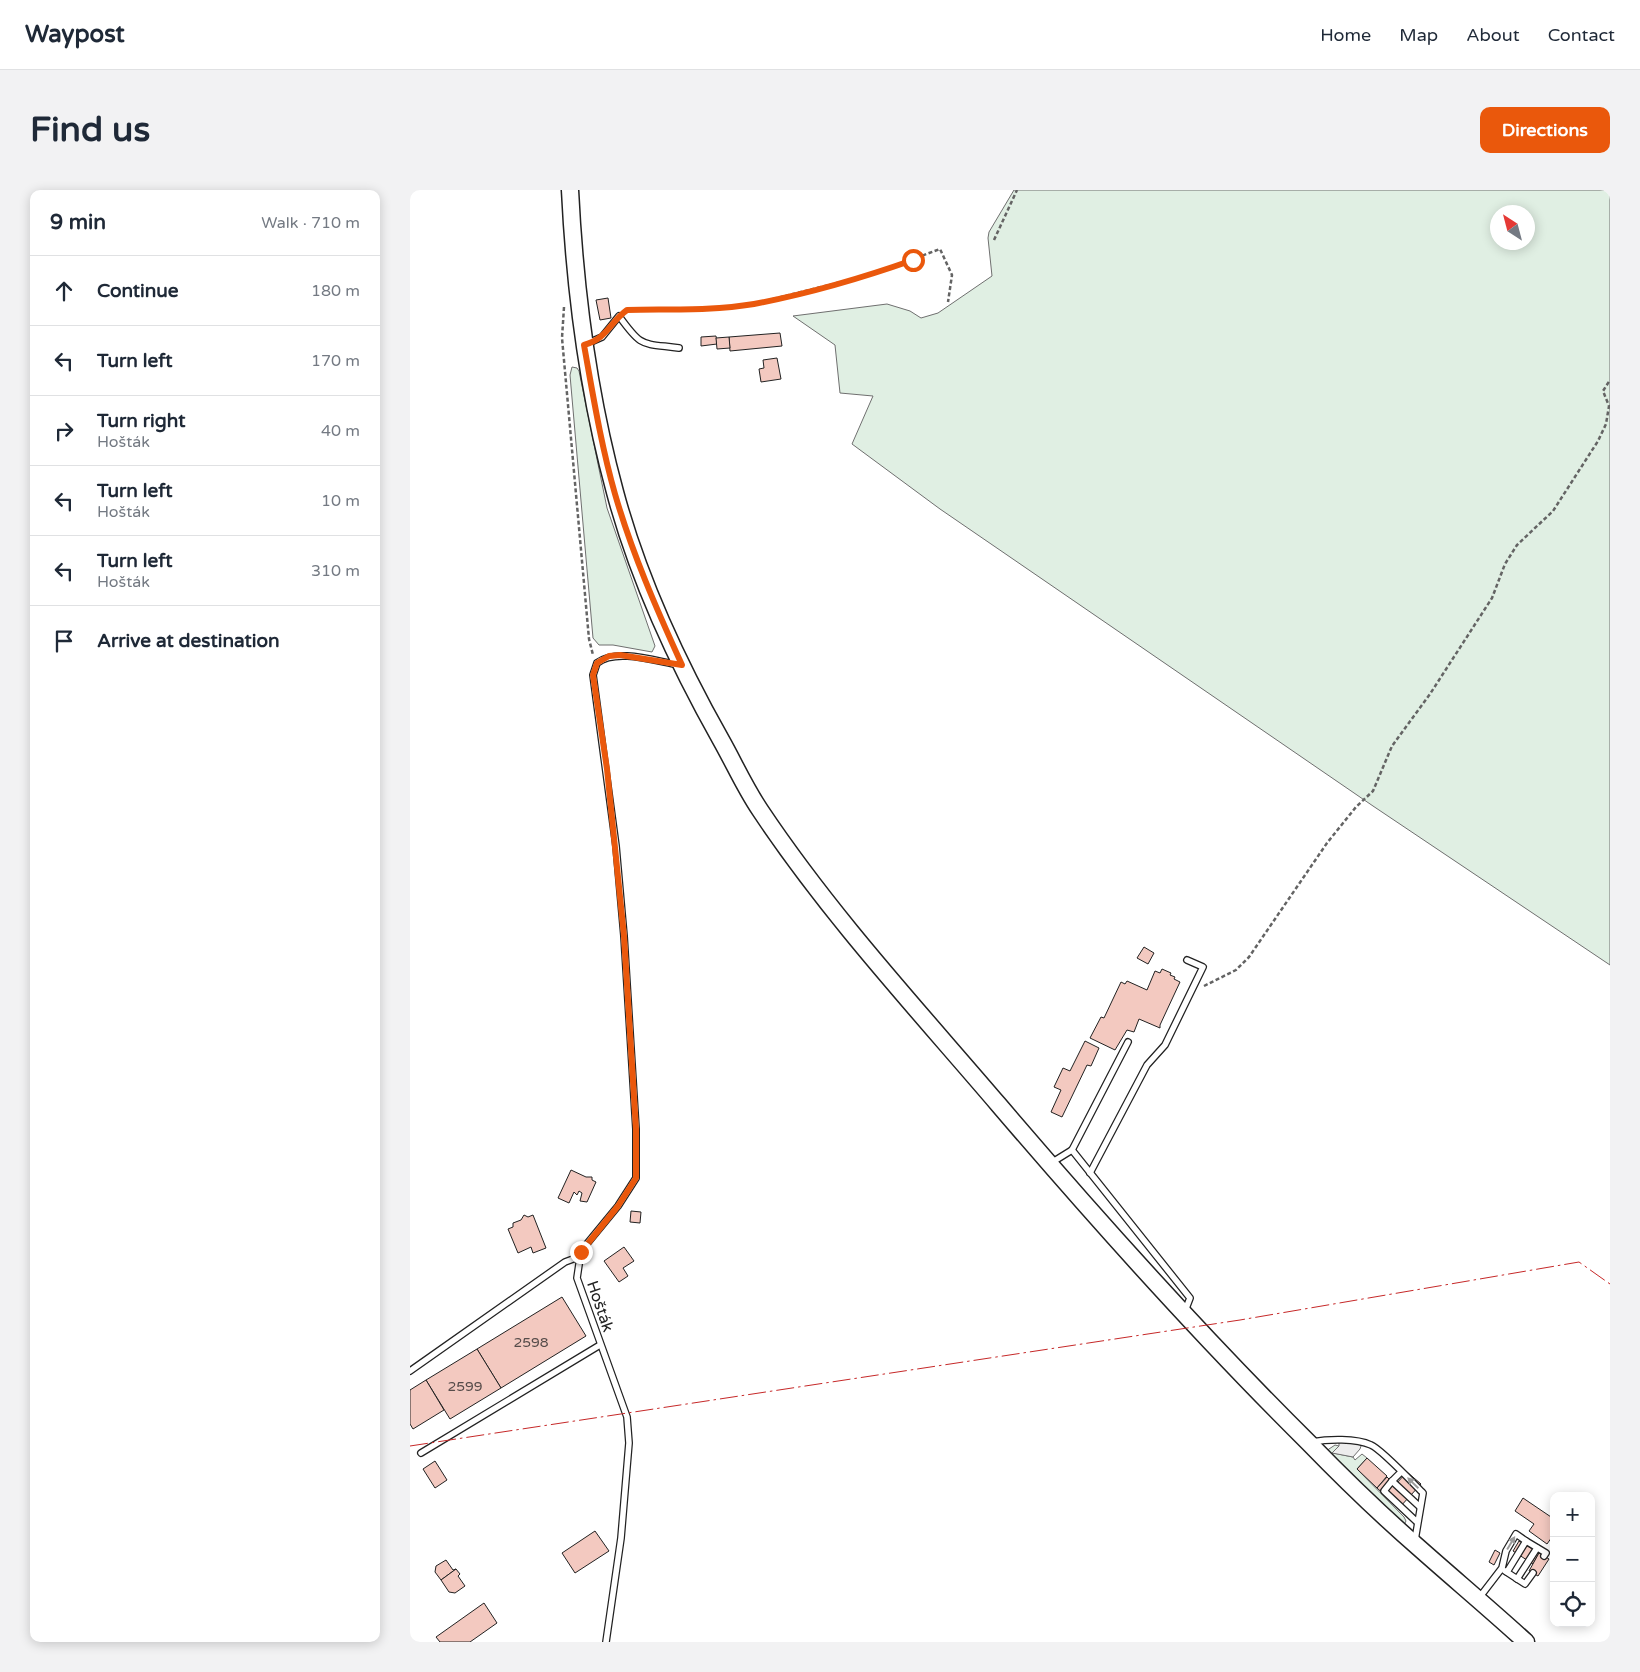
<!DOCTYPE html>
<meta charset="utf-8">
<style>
body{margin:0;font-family:"Varela Round",sans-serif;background:#f2f2f3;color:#1f2937}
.controls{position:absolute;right:15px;bottom:15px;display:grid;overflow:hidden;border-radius:10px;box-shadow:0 2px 12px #0003}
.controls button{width:45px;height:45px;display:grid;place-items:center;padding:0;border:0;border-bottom:1px solid #e0e1e3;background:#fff;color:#1f2937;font:25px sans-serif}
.compass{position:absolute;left:1080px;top:15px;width:45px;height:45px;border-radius:50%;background:#fff;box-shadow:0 2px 12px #0003;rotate:324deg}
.stop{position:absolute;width:15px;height:15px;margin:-11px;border:4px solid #ea580c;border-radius:50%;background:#fff}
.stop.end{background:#ea580c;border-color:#fff;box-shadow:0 1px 5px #0008}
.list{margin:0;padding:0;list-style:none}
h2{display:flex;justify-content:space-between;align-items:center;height:65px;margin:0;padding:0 20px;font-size:21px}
h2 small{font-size:16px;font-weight:400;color:#747a83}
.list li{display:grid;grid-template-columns:32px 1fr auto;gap:15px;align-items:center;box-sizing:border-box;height:70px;padding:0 20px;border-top:1px solid #e0e1e3}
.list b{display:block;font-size:19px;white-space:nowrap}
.list p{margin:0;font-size:16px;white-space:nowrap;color:#747a83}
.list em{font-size:16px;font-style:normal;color:#747a83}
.icon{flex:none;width:28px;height:28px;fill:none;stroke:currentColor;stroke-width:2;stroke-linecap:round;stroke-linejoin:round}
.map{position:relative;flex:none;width:1200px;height:1452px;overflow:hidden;border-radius:10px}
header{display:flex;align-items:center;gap:30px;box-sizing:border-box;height:70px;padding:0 25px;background:#fff;border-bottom:1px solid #e0e1e3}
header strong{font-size:24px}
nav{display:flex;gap:28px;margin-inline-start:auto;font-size:18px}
.intro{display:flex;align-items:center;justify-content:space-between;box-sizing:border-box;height:120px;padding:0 30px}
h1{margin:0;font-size:35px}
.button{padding:12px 22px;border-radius:10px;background:#ea580c;color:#fff;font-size:18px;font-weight:700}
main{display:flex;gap:30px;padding:0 30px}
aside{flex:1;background:#fff;border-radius:10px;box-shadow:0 2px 12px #0003}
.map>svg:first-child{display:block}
</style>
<header>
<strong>Waypost</strong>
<nav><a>Home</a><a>Map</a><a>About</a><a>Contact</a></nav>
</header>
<div class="intro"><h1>Find us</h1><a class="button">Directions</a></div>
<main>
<aside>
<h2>9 min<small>Walk · 710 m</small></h2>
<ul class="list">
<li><svg class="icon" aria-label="ahead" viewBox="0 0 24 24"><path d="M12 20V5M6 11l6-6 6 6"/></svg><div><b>Continue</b></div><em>180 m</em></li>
<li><svg class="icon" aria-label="left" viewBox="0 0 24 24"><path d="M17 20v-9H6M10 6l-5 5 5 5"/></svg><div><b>Turn left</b></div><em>170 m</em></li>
<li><svg class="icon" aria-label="right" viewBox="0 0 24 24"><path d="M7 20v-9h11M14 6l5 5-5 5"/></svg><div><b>Turn right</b><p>Hošták</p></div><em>40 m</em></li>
<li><svg class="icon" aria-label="left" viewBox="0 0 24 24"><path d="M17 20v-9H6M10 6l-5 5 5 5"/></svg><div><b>Turn left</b><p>Hošták</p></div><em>10 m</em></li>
<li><svg class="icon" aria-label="left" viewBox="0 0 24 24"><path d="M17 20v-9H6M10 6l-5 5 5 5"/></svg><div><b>Turn left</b><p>Hošták</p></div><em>310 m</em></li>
<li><svg class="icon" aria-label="arrive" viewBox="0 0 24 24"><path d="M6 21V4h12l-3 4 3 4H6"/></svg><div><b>Arrive at destination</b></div></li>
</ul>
</aside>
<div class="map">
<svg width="1200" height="1452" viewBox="0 0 1200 1452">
<rect width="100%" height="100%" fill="#fff"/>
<g fill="#e0efe3" stroke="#6f6f6f" fill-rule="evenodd">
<path d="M604 0H1200V775L963 616 530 319 442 254 463 206 430 203 425 155 383 126 477 114 500 121 511 128 528 123 582 86 578 48 579 42ZM1118 22V52H1088V22Z"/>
<path d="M162 177 167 178 169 181 197 318 245 456 242 462 203 455H189L183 448 160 185Z"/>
<path d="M925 1255 929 1256 923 1263 943 1267 945 1270 952 1264 957 1268 947 1279 994 1327 996 1331 993 1337 916 1261Z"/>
</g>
<path fill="#ededed" stroke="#6f6f6f" d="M929 1250 952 1253 950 1259 943 1267 922 1263 929 1256Z"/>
<g fill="#f3c9c0" stroke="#222">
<path d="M198 108 201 128 190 130 186 110Z"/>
<path d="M370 143 372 156 320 161 319 147Z"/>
<path d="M306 146 307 154 291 156V147Z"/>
<path d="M319 147 320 158 307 159 306 148Z"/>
<path d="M367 168 371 189 351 192 349 179 354 178 353 170Z"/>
<path d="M734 757 744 763 738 774 727 768Z"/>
<path d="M752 779 761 783 760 785 765 787 764 789 770 792 750 835V838L729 829 724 842 717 840 705 860 680 848 691 827 694 828 711 792 715 794 717 791 737 800 745 781 750 783Z"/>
<path d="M675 851 689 858 681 876 677 875 652 927 641 922 651 900 644 897 653 878 660 881Z"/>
<path d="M161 980 176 987H182V990L186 992 177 1012 170 1011 172 1003 169 1001 167 1005 164 1002 159 1013 148 1008Z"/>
<path d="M221 1021 231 1022 230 1033 220 1032Z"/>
<path d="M114 1025 118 1027 123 1025 136 1058 123 1063 121 1057 108 1063 98 1039 103 1037V1033L111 1030Z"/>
<path d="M214 1057 224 1071 213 1078 218 1086 209 1092 194 1071Z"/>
<path d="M152 1107 176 1146 91 1198 67 1159Z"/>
<path d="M67 1159 91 1198 40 1229 16 1190Z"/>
<path d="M16 1190 34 1220 3 1239 0 1234V1200Z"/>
<path d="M957 1268 977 1286 967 1298 947 1279Z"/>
<path d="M25 1271 37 1290 25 1298 13 1279Z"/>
<path d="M997 1282 1011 1294 989 1318 967 1298 977 1287 985 1295Z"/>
<path d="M1113 1308 1144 1329V1348L1142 1347 1137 1354 1119 1341 1124 1334 1105 1321Z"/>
<path d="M185 1341 199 1361 165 1383 152 1363Z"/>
<path d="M1109 1351 1129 1363 1123 1374 1103 1361Z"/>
<path d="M1085 1360 1090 1363 1084 1375 1079 1372Z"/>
<path d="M1129 1363 1139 1369 1128 1386 1119 1381Z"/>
<path d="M36 1370 43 1380 46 1379 31 1390 25 1382 26 1376Z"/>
<path d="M46 1379 50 1384 48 1386 55 1396 45 1403 39 1402 31 1390Z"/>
<path d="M74 1413 87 1433 60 1452H30L26 1447Z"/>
</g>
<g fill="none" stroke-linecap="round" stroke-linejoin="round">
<g stroke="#222" stroke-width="8">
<g id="lane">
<path d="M176 154 192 147 209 126C232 158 231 153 269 158"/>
<path d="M662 960 780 1108 775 1121"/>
<path d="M641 973 662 960 718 852"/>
<path d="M680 983 737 875 755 855 793 777 777 770"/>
<path d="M0 1181 155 1072 171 1066"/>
<path d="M902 1252C918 1249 946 1248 961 1255 971 1259 1003 1293 1013 1303L1005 1350"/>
<path d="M11 1263 190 1155"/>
<path d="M991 1282 982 1291 1010 1317"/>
<path d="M982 1291 974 1301 1007 1332"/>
<path d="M1116 1351 1136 1363 1134 1366"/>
<path d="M1095 1381 1115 1394 1123 1383"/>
<path d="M1107 1389 1127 1358"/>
<path d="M1069 1408 1092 1378 1096 1361 1106 1344 1116 1351 1097 1382"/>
<path d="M196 1452 211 1348 219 1253 217 1227 167 1088 171 1061 208 1016 226 988V939L214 746 206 656 183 485 187 473C206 458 245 471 269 475"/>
</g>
</g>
<g stroke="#222" stroke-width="19">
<path id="secondary" d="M160 0C165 102 178 203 205 302 228 388 267 472 311 550 324 573 335 598 350 620 420 725 506 818 588 914 687 1030 789 1144 898 1252 933 1288 970 1324 1008 1357 1044 1389 1081 1420 1116 1452"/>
</g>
<g stroke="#646464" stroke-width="2.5" stroke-dasharray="4 2.5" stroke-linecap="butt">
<path d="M584 50 607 0"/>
<path d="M154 117 152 148 179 449 183 465"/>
<path d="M215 122 217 120 302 118 343 114 463 84 530 59 542 85 538 112"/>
<path d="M794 796 826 780 839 767 917 653 946 617 963 601 982 556 1020 504 1082 408 1095 374 1107 355 1143 321 1188 251 1196 234 1199 216 1193 201 1200 190"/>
</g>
<use href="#lane" stroke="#fff" stroke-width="5.5"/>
<use href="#secondary" stroke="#fff" stroke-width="16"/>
<path stroke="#c62828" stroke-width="1" stroke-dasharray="18 4 2.5 4" stroke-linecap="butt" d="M0 1256 830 1130 1169 1072 1200 1094"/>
</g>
<defs><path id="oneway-solid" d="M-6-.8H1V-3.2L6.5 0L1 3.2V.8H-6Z" transform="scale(1.25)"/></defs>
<g fill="#9c9c9c">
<use href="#oneway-solid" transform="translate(1003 1293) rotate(-136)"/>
<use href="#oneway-solid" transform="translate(1101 1353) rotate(-59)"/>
</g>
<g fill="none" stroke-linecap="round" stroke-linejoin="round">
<path stroke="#ea580c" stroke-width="6" d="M171 1062 208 1016 226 988V939L214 746 197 579 183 485 187 473 199 466 210 465 272 475C247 420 222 363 205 304 191 255 183 205 174 155 198 148 199 133 217 120 259 119 302 121 344 114 397 104 452 88 503 70"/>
</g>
<g text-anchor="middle" stroke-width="4" stroke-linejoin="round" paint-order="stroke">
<g font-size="14" fill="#564c4a">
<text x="121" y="1157">2598</text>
<text x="55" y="1201">2599</text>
</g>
<g font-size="16" fill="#222" stroke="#fff">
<text transform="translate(191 1116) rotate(71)" y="6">Hošták</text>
</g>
</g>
</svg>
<div class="controls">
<button>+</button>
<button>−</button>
<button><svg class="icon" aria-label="locate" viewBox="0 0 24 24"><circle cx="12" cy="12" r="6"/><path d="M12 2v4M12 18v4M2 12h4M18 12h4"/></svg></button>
</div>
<svg class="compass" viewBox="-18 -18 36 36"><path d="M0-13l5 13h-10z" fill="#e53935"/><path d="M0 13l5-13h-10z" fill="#747a83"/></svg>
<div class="stop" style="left:503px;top:70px"></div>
<div class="stop end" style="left:171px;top:1062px"></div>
</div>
</main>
